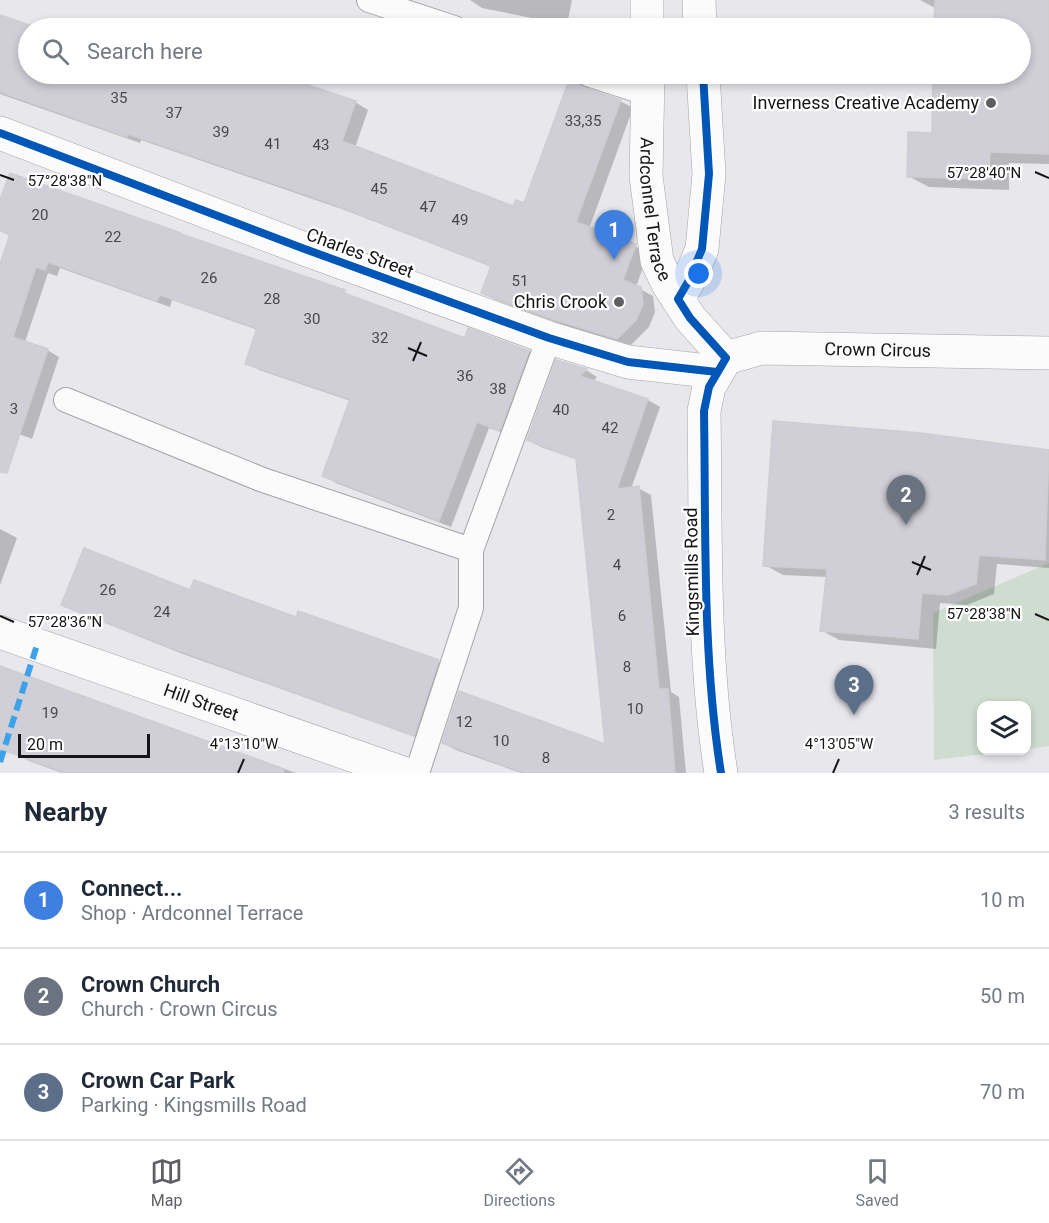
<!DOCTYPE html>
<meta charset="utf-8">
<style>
body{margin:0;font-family:Roboto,sans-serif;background:#f2f2f3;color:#1f2937}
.controls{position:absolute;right:18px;bottom:18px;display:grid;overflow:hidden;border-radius:12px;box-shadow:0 3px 9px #0003}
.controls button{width:54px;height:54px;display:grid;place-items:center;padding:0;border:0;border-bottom:2px solid #e0e1e3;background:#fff;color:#1f2937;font:30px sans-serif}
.scale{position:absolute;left:18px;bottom:15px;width:132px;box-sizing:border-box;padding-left:6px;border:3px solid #151517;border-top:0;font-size:16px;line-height:21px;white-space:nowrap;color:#151517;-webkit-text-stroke:4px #fff;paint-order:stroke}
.you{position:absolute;left:699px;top:274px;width:21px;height:21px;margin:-15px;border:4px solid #fff;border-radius:50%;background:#1a73e8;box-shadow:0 0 0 9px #1a73e833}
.badge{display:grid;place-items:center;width:39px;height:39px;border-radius:50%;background:#5f5e62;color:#fff;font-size:20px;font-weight:700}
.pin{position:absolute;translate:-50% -50px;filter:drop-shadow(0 2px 3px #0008)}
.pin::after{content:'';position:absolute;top:32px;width:21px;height:18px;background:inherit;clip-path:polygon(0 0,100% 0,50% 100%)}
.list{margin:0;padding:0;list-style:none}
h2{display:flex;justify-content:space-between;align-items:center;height:78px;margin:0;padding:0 24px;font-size:26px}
h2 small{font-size:20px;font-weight:400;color:#747a83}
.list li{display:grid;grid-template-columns:39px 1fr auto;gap:18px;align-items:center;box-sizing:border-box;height:96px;padding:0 24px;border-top:2px solid #e0e1e3}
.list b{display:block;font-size:22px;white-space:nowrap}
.list p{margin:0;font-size:20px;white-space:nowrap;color:#747a83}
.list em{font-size:20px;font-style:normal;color:#747a83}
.icon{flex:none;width:33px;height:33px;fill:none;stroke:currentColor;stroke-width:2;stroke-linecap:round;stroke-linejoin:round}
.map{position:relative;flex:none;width:1049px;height:773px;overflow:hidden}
.search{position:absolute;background:#fff;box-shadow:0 3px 9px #0003;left:18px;right:18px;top:18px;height:66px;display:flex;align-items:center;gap:15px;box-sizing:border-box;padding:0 21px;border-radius:33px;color:#747a83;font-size:22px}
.sheet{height:366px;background:#fff}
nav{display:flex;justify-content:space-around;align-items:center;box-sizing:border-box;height:84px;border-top:2px solid #e0e1e3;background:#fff;font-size:16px;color:#747a83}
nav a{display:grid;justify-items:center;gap:3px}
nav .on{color:#5f5e62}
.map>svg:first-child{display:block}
</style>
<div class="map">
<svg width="1049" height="773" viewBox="0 0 1049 773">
<rect width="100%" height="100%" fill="#e8e7ec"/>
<path fill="#ceddcf" d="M1049 563V746L1027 749 1026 706H982V750L1011 751 934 760 933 613Z"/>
<g fill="#0003">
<path d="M470 0H572L567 25 482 8Z"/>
<path d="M920 0H1049V164L1009 163V190L929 187 908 176 933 135 935 74H1020V28H936L937 9Z"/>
<path d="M0 17 33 28H28V74H159L192 85 195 74H246L285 87 355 102 368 110 355 148 514 208 525 205 572 76 587 85 589 91 620 101 633 108 589 229 635 246 648 253 636 287 653 296 655 312 649 327 631 345 569 327 496 300 483 293 492 267 342 209 141 140 140 143 0 94Z"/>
<path d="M0 205 344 292 356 299 462 339 529 352 540 359 512 436 489 428 451 527 336 483 324 476 351 401 259 370 247 363 258 330 172 300 170 307 60 268 57 276 48 273 25 342 47 350 59 357 32 439 0 427V269L11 236 0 231Z"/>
<path d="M557 362 586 370 597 377 593 382 648 400 660 407 631 489 638 488 651 495 671 692 679 697 686 773H521L456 750 443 743 606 746 578 460 541 447 528 440Z"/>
<path d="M920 434 1049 451V568L997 564 994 594 967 605 940 603 936 649 839 640 821 630 827 577 783 575 765 565Z"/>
<path d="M0 529 17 538 0 585Z"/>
<path d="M63 604 297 619 438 662 450 669 427 741 183 654 75 611Z"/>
<path d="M0 668 259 762 260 760 296 773H62L29 761 0 745Z"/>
</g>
<g fill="#d0ced6" stroke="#cecdd1" stroke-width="1.5">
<path d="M935 0H1049V154L990 152 989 179 907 177 908 132 932 133 933 74H1020V28H934Z"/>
<path d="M0 15 38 28H28V74H251L284 85 287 78 356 101 342 141 513 206 516 200 524 203 571 75 574 76 577 83 583 87 621 100 576 222 636 244 623 280 641 287 643 304 636 320 617 339 555 320 481 293 491 266 327 202 128 134 127 137 0 92Z"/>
<path d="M10 173 181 233V234L345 290 344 293 462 337H465L468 328 529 351 500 431 477 422 439 521 322 476 350 399 245 364 257 328 160 295 157 301 48 262 45 270 36 267 13 337 48 349 7 473 0 472V264L10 234 0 231V200Z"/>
<path d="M556 360 587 369 580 376 648 399 617 489 639 486 659 689H668L675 773H525L442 743 459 691 605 744 576 459 527 440Z"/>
<path d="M773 421 921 433 1049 450 1045 560 979 555 976 584 948 595 922 593 918 639 820 631 827 569 763 566Z"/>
<path d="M84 548 190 590 194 580 296 617 298 611 439 660 414 736 169 647 61 605Z"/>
<path d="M0 666 284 769 283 773H66L0 749Z"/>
</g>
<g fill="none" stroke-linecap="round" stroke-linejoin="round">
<g stroke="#a4a3a7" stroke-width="26">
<g id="service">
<path d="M369 0 454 28"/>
<path d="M588 74 649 94"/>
<path d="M66 400 263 480 471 550"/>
<path d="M417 773 471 608V550L549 338"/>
</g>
</g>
<g stroke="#a4a3a7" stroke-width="34">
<g id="minor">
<path d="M647 0V28"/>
<path d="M699 0 700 28"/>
<path id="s1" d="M648 74 646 176 657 261 668 284 690 318 726 358"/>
<path d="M0 133 302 248 549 338 628 362 717 372"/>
<path d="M678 299 688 282 702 249 709 174 703 74"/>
<path id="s2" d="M0 632 403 773"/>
</g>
</g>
<g stroke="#a4a3a7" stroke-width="34">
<g id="tertiary">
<path id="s3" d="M721 773C702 654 706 531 704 411L709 387 726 358 762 348 1049 353"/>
</g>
</g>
<use href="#service" stroke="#fcfbfc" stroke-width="24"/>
<use href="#minor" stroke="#fcfbfc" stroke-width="33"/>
<use href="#tertiary" stroke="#fcfbfc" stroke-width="33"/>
<path stroke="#3da2ea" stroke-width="6" stroke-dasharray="12 6" stroke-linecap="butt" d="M0 762 37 645"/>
<g stroke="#fff" stroke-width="11">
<g id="cycleway">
<path d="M703 74 709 174 702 249 688 282 678 299 690 318 726 358 709 387 704 411C706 531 702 654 721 773"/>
<path d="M0 133 302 248 549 338 628 362 717 372"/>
</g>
</g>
<use href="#cycleway" stroke="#0057b8" stroke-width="8"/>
</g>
<path fill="none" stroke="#151517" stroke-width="2" d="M1035 172 1049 178M0 175 14 180M408 348 427 356M413 361 421 342M912 562 931 570M917 575 925 556M1035 614 1049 620M0 616 14 622M238 773 244 759M833 773 839 759"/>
<g fill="#5f5e62" stroke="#fff" stroke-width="2">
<circle cx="991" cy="103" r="6"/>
<circle cx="619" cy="302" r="6"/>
</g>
<g text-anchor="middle" stroke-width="4.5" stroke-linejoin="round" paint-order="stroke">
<g font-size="15" fill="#48474b">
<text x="119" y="103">35</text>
<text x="174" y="118">37</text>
<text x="583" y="126">33,35</text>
<text x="221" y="137">39</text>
<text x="273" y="149">41</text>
<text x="321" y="150">43</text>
<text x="379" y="194">45</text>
<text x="428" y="212">47</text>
<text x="40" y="220">20</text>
<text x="460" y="225">49</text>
<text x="113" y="242">22</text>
<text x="209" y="283">26</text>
<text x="520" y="286">51</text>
<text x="272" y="304">28</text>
<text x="312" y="324">30</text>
<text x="380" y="343">32</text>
<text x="465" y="381">36</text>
<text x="498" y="394">38</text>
<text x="14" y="414">3</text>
<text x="561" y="415">40</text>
<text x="610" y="433">42</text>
<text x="611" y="520">2</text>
<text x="617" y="570">4</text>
<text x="108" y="595">26</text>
<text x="162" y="617">24</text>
<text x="622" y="621">6</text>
<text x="627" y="672">8</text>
<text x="635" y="714">10</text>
<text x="50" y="718">19</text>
<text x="464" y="727">12</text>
<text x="501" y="746">10</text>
<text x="546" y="763">8</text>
</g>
<g font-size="18" fill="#151517" stroke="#fff" text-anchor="end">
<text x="979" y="109">Inverness Creative Academy</text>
<text x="607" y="308">Chris Crook</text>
</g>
<g font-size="18" fill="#151517" stroke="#fff">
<text dy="6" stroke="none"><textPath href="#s1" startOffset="136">Ardconnel Terrace</textPath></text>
<text transform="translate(360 253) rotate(20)" y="6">Charles Street</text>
<text dy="6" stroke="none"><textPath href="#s3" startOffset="574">Crown Circus</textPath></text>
<text transform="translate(692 572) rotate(-91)" y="6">Kingsmills Road</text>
<text dy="6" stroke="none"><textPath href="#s2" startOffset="213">Hill Street</textPath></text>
</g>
</g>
<g font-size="15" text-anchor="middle" fill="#151517" stroke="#fff" stroke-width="4.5" stroke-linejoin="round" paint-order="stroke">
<text x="984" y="178">57°28'40"N</text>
<text x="65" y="186">57°28'38"N</text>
<text x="984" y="619">57°28'38"N</text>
<text x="65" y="627">57°28'36"N</text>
<text x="244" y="749">4°13'10"W</text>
<text x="839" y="749">4°13'05"W</text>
</g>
</svg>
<div class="controls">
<button><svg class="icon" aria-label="layers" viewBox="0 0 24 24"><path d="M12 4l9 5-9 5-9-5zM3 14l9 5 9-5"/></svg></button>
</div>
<div class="scale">20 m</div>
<div class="you"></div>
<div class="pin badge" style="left:614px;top:260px;background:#3f7fe0">1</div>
<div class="pin badge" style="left:906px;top:525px;background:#6b7280">2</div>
<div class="pin badge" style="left:854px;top:715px;background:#5c6f8a">3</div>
<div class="search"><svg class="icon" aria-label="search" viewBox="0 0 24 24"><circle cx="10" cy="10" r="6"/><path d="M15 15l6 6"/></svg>Search here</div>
</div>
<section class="sheet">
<h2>Nearby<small>3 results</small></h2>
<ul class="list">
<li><span class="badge" style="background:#3f7fe0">1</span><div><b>Connect...</b><p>Shop · Ardconnel Terrace</p></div><em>10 m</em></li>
<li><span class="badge" style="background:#6b7280">2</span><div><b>Crown Church</b><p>Church · Crown Circus</p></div><em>50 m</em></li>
<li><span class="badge" style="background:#5c6f8a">3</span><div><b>Crown Car Park</b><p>Parking · Kingsmills Road</p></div><em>70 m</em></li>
</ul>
</section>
<nav>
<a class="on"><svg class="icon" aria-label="map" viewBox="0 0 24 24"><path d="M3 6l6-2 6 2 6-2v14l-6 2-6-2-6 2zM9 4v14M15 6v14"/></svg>Map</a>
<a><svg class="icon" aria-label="directions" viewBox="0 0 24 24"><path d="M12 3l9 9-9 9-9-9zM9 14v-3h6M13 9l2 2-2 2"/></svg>Directions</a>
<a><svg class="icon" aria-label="saved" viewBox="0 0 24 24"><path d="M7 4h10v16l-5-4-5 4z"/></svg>Saved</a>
</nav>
